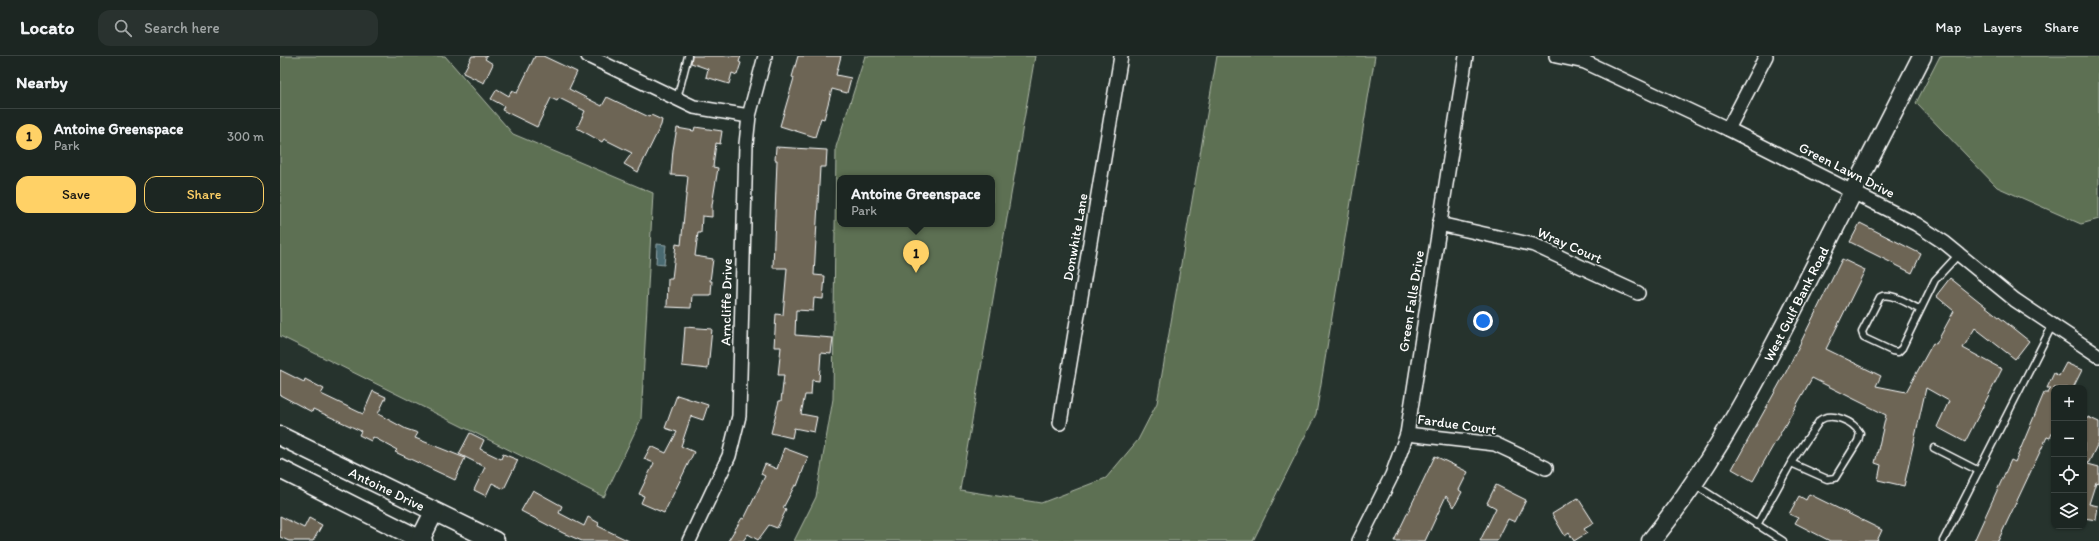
<!DOCTYPE html>
<meta charset="utf-8">
<style>
body{margin:0;font-family:Itim,sans-serif;background:#29322f;color:#f1f3f6}
.controls{position:absolute;right:12px;bottom:12px;display:grid;overflow:hidden;border-radius:8px;box-shadow:0 1px 3px #0004}
.controls button{width:36px;height:36px;display:grid;place-items:center;padding:0;border:0;border-bottom:1px solid #3a4340;background:#1c2622;color:#f1f3f6;font:20px sans-serif}
.you{position:absolute;left:1203px;top:265px;width:14px;height:14px;margin:-10px;border:3px solid #fff;border-radius:50%;background:#1a73e8;box-shadow:0 0 0 6px #1a73e833}
.badge{display:grid;place-items:center;width:26px;height:26px;border-radius:50%;background:#ffd166;color:#111;font-size:13px;font-weight:700}
.pin{position:absolute;translate:-50% -33px;filter:drop-shadow(0 1px 2px #0008)}
.pin::after{content:'';position:absolute;top:21px;width:14px;height:12px;background:inherit;clip-path:polygon(0 0,100% 0,50% 100%)}
.popup{position:absolute;left:557px;top:119px;width:158px;height:52px;box-sizing:border-box;display:grid;place-content:center;border-radius:8px;background:#1c2622;filter:drop-shadow(0 1px 3px #0005);font-size:13px;white-space:nowrap;color:#a0a5a5}
.popup b{font-size:15px;color:#f1f3f6}
.popup::after{content:'';position:absolute;left:50%;top:100%;margin-left:-8px;border:8px solid transparent;border-top-color:#1c2622}
.list{margin:0;padding:0;list-style:none}
h2{display:flex;justify-content:space-between;align-items:center;height:52px;margin:0;padding:0 16px;font-size:17px}
h2 small{font-size:13px;font-weight:400;color:#a0a5a5}
.list li{display:grid;grid-template-columns:26px 1fr auto;gap:12px;align-items:center;box-sizing:border-box;height:56px;padding:0 16px;border-top:1px solid #3a4340}
.list b{display:block;font-size:15px;white-space:nowrap}
.list p{margin:0;font-size:13px;white-space:nowrap;color:#a0a5a5}
.list em{font-size:13px;font-style:normal;color:#a0a5a5}
.actions{display:flex;gap:8px;padding:12px 16px}
.actions a{flex:1;padding:9px 0;border:1px solid #ffd166;border-radius:12px;text-align:center;font-size:14px;color:#ffd166}
.actions .main{background:#ffd166;color:#111}
.icon{flex:none;width:22px;height:22px;fill:none;stroke:currentColor;stroke-width:2;stroke-linecap:round;stroke-linejoin:round}
.map{position:relative;flex:none;width:1819px;height:485px;overflow:hidden}
header{display:flex;align-items:center;gap:24px;box-sizing:border-box;height:56px;padding:0 20px;background:#1c2622;border-bottom:1px solid #3a4340}
header strong{font-size:19px}
nav{display:flex;gap:22px;margin-inline-start:auto;font-size:14px}
.search{width:280px;height:36px;background:#29322f;display:flex;align-items:center;gap:10px;box-sizing:border-box;padding:0 14px;border-radius:12px;color:#a0a5a5;font-size:15px}
main{display:flex}
aside{flex:1;background:#1c2622}
.map>svg:first-child{display:block}
</style>
<header>
<strong>Locato</strong>
<div class="search"><svg class="icon" aria-label="search" viewBox="0 0 24 24"><circle cx="10" cy="10" r="6"/><path d="M15 15l6 6"/></svg>Search here</div>
<nav><a>Map</a><a>Layers</a><a>Share</a></nav>
</header>
<main>
<aside>
<h2>Nearby<small></small></h2>
<ul class="list">
<li><span class="badge">1</span><div><b>Antoine Greenspace</b><p>Park</p></div><em>300 m</em></li>
</ul>
<div class="actions"><a class="main">Save</a><a>Share</a></div>
</aside>
<div class="map">
<svg width="1819" height="485" viewBox="0 0 1819 485">
<rect width="100%" height="100%" fill="#26332d"/>
<filter id="ink" filterUnits="userSpaceOnUse"><feTurbulence type="fractalNoise" baseFrequency=".025" numOctaves="2"/><feDisplacementMap in="SourceGraphic" scale="8" xChannelSelector="R" yChannelSelector="G"/><feConvolveMatrix kernelMatrix="1 2 1 2 8 2 1 2 1" color-interpolation-filters="sRGB"/></filter>
<g filter="url(#ink)">
<g fill="#5d7052" stroke="#aeb8a8" fill-rule="evenodd">
<path d="M0 0H165L233 78 373 137 361 363 324 441 0 280Z"/>
<path d="M585 0H755L680 434 761 447 826 422 858 384 877 347 937 0H1095L1036 358 973 485H514L536 441 553 343 556 91ZM560 122H712V168H560Z"/>
<path d="M1660 0H1819V163L1801 168 1717 131 1636 47Z"/>
</g>
<path fill="#4a6a71" stroke="#92a6aa" d="M377 188 386 189 384 209 376 208Z"/>
<g fill="#6d6555" stroke="#fff">
<path d="M192 0H207L205 3 213 8 204 27 183 17Z"/>
<path d="M255 0H263L297 16 289 33 322 50 327 41 369 61 371 59 382 64 381 69 358 116 344 108 352 97 324 83 322 86 297 72 305 55 279 42 277 45 271 42 257 71 222 54 224 50 211 43 217 33 229 40 231 35 237 37Z"/>
<path d="M412 0H461L459 6 461 7 457 19 452 17 449 28 426 21 428 13 411 7Z"/>
<path d="M518 0H561L556 19 571 22 567 37 552 33 544 63 541 62 535 81 500 70 514 22 512 21Z"/>
<path d="M415 71 442 75 440 88 436 87 433 111 438 112 432 149V161L422 160 421 177H418L415 200 433 203 430 225H432L431 239H412L411 252 387 251 388 223H392L396 188 401 189 408 120 391 119 393 94 397 72 414 75Z"/>
<path d="M496 91 547 94 546 111H540L534 219 545 220 543 243 534 242 533 255 516 254 515 279 553 282 551 298 541 297 539 325 532 324 531 339H525L521 358 537 361 534 376 514 372 512 382 491 377 499 345H501L504 319H498L501 291H494L496 258 503 259 507 212H493L497 104H495Z"/>
<path d="M1580 167 1641 198 1632 217 1570 186Z"/>
<path d="M1562 203 1585 214 1546 293 1601 320 1596 330 1626 336 1653 287 1656 288 1674 255 1656 240 1670 222 1749 285 1735 303 1695 272 1683 292 1722 313 1685 386 1657 371 1669 345 1646 332 1624 430 1598 424 1601 409 1595 407 1606 359 1532 322 1473 425 1452 413 1506 316Z"/>
<path d="M405 271 432 273 428 313 402 310Z"/>
<path d="M1786 307 1802 314 1793 332H1774V373L1770 382 1767 381 1718 485H1694L1731 404 1735 406 1764 337H1768L1771 332H1767L1774 317 1779 320Z"/>
<path d="M0 314 24 326 25 323 44 333 41 338 83 358 93 335 106 341 98 358 126 373 138 377 135 382 185 402 175 424 115 396 117 394 93 381 91 385 79 379 81 375 33 353 32 356 0 339Z"/>
<path d="M397 339 428 349 423 364 411 360 401 390 414 396 384 457 361 447 364 440 359 438 374 407 364 403 371 390 386 397 397 376 385 372Z"/>
<path d="M1808 361 1819 366V385L1808 408 1819 411V427L1816 426 1809 448 1818 450 1816 464 1804 462V369Z"/>
<path d="M190 377 204 384 200 393 221 403 223 398 238 404 224 433 212 427 206 440 194 434 205 411 179 398Z"/>
<path d="M504 392 528 401 517 430 515 429 503 452 506 454 497 472 489 469 478 484 468 478 463 485H448L462 462 464 463 485 420 481 418 485 408 497 413Z"/>
<path d="M1155 400 1188 416 1179 434 1182 436 1174 451 1166 440 1145 485H1114Z"/>
<path d="M1216 429 1246 444 1235 466 1228 463 1217 485H1200L1216 452 1207 447Z"/>
<path d="M253 434 282 450 279 457 304 470 308 461 319 467 318 470 349 485H302L283 477 241 455Z"/>
<path d="M1529 438 1602 474 1597 485H1550L1515 467 1518 462 1509 458 1519 440 1526 444Z"/>
<path d="M1298 442 1314 467 1304 473 1307 477 1294 485 1289 477 1285 480 1272 458Z"/>
<path d="M0 460 24 472 29 462 42 469 33 485H9L0 481Z"/>
</g>
<g fill="none" stroke-linecap="round" stroke-linejoin="round">
<g stroke="#fff" stroke-width="9">
<g id="lane">
<path d="M397 43 408 0"/>
<path d="M1639 253C1630 249 1610 235 1600 241L1582 276 1584 282 1612 295 1618 296 1622 292 1655 224 1679 198"/>
<path d="M1654 392 1699 415"/>
<path d="M1415 429 1503 485"/>
<path d="M1477 469 1511 407 1547 423 1555 422 1578 385 1580 377C1573 365 1552 356 1540 364L1511 407"/>
<path d="M1663 485 1772 270"/>
</g>
</g>
<g stroke="#fff" stroke-width="16">
<g id="street">
<path d="M308 0 414 51 469 60"/>
<path d="M1276 0 1305 6 1448 73 1636 168 1665 187 1735 244 1819 300"/>
<path d="M1448 73 1486 0"/>
<path d="M1159 168 1254 189 1358 237"/>
<path d="M780 367 841 0"/>
<path d="M1127 378 1215 388 1266 412"/>
<path d="M409 485 449 400 459 360 466 88 469 60 485 0"/>
<path d="M1079 485 1112 419 1127 378 1186 0"/>
</g>
</g>
<g stroke="#fff" stroke-width="21">
<g id="secondary">
<path d="M0 380 215 485"/>
<path d="M0 413 143 485"/>
<path d="M140 484 154 456"/>
<path d="M1371 485C1435 406 1482 315 1528 224 1566 149 1604 75 1642 0"/>
</g>
</g>
<use href="#lane" stroke="#26332d" stroke-width="6"/>
<use href="#street" stroke="#26332d" stroke-width="13"/>
<use href="#secondary" stroke="#26332d" stroke-width="18"/>
</g>
</g>
<g text-anchor="middle" stroke-width="3.5" stroke-linejoin="round" paint-order="stroke">
<g font-size="14" fill="#fff" stroke="#26332d">
<text transform="translate(1567 114) rotate(27)" y="5">Green Lawn Drive</text>
<text transform="translate(795 181) rotate(-80)" y="5">Donwhite Lane</text>
<text transform="translate(1290 189) rotate(24)" y="5">Wray Court</text>
<text transform="translate(1131 245) rotate(-81)" y="5">Green Falls Drive</text>
<text transform="translate(446 246) rotate(-89)" y="5">Arncliffe Drive</text>
<text transform="translate(1516 248) rotate(-63)" y="5">West Gulf Bank Road</text>
<text transform="translate(1177 368) rotate(8)" y="5">Fardue Court</text>
<text transform="translate(107 433) rotate(26)" y="5">Antoine Drive</text>
</g>
</g>
</svg>
<div class="controls">
<button>+</button>
<button>−</button>
<button><svg class="icon" aria-label="locate" viewBox="0 0 24 24"><circle cx="12" cy="12" r="6"/><path d="M12 2v4M12 18v4M2 12h4M18 12h4"/></svg></button>
<button><svg class="icon" aria-label="layers" viewBox="0 0 24 24"><path d="M12 4l9 5-9 5-9-5zM3 14l9 5 9-5"/></svg></button>
</div>
<div class="you"></div>
<div class="pin badge" style="left:636px;top:217px">1</div>
<div class="popup"><b>Antoine Greenspace</b>Park</div>
</div>
</main>
